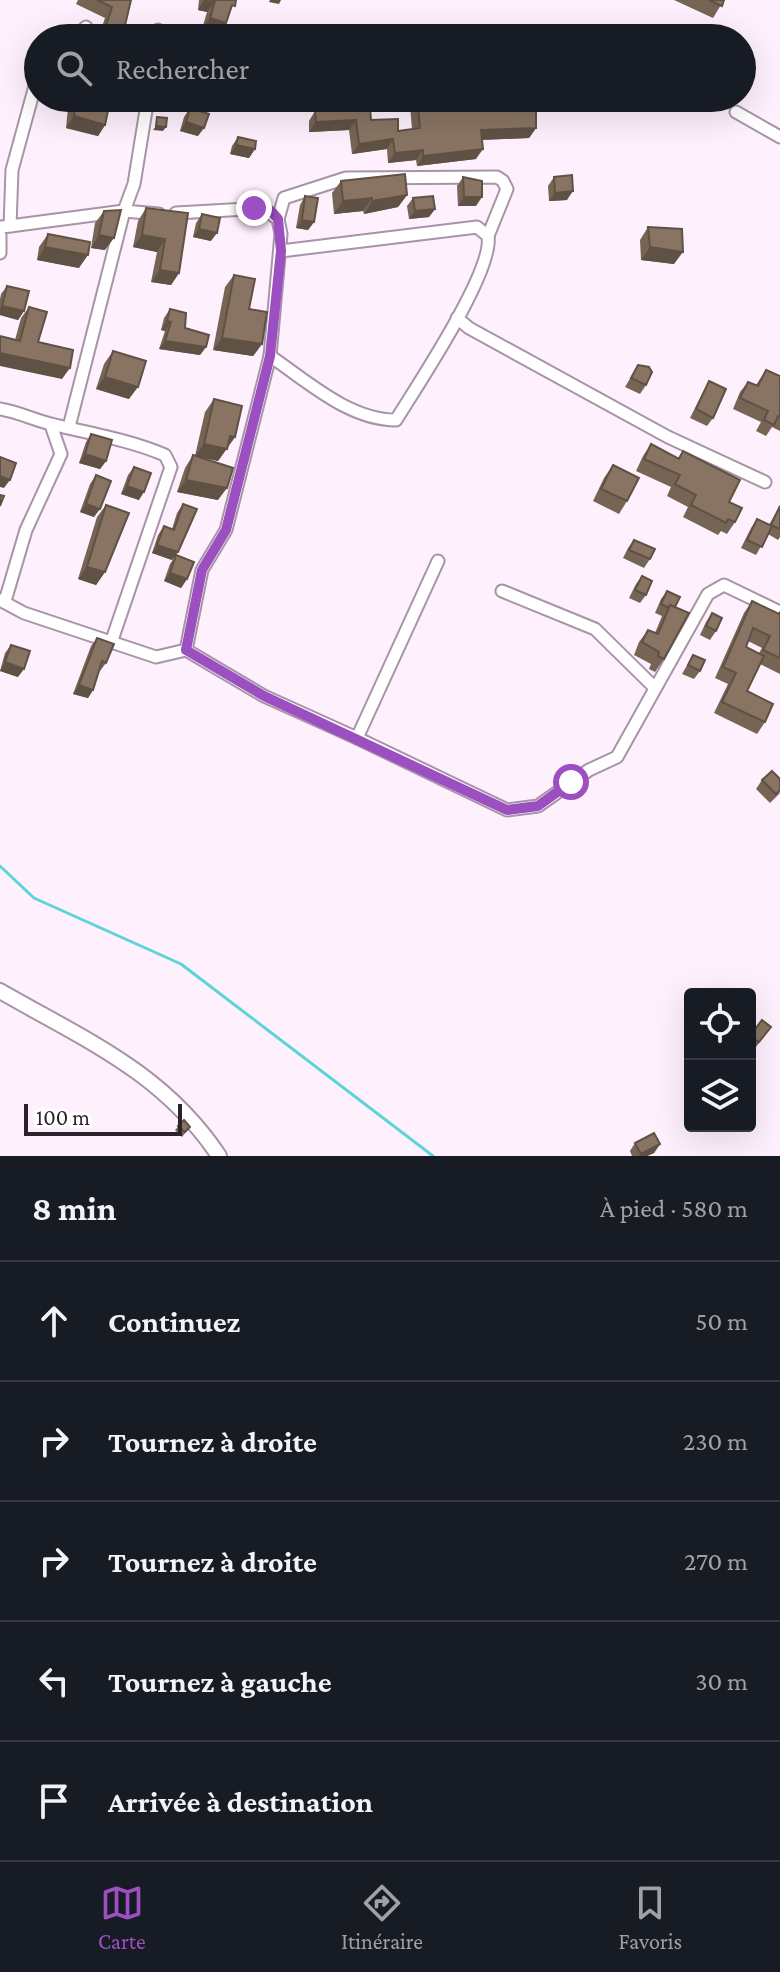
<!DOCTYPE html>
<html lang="fr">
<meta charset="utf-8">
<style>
body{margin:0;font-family:"Crimson Pro",serif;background:#242831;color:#f1f3f6}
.controls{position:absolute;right:24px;bottom:24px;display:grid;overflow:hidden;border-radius:8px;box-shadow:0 8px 32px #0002}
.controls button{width:72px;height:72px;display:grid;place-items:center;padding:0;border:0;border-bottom:2px solid #363941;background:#171b24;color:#f1f3f6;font:40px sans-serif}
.scale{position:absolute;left:24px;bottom:20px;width:158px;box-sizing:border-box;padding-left:8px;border:4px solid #2b232b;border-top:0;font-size:22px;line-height:28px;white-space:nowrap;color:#2b232b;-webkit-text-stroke:6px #fff;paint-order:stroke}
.stop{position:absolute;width:24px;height:24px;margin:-18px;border:6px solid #9c4fc0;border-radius:50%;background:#fff}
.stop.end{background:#9c4fc0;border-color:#fff;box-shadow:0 2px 8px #0008}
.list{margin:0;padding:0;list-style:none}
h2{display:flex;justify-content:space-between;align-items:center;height:104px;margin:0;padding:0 32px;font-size:34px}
h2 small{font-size:26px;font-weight:400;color:#9ea1a6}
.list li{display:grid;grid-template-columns:52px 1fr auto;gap:24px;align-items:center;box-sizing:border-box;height:120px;padding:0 32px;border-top:2px solid #363941}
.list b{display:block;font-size:30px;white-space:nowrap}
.list em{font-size:26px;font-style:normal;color:#9ea1a6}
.icon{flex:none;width:44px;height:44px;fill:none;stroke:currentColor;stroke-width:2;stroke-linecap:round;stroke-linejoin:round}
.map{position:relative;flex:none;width:780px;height:1156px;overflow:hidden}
.search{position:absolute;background:#171b24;box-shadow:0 8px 32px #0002;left:24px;right:24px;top:24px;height:88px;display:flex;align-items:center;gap:20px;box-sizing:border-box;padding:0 28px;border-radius:44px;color:#9ea1a6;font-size:30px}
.sheet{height:704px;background:#171b24}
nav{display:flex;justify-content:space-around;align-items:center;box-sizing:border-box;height:112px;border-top:2px solid #363941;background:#171b24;font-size:22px;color:#9ea1a6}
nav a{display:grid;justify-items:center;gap:4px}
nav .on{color:#9c4fc0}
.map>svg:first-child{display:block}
</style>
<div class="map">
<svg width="780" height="1156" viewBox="0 0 780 1156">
<rect width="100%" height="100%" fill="#fef1fd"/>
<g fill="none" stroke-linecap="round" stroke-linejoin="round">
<path stroke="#5cd4d8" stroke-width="3" d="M0 866 34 898 181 964 433 1156"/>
<g stroke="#a894a7" stroke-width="15">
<g id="minor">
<path d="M74 38 86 27"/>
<path d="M157 38 158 30"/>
<path d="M148 98 134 184 124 211 159 214"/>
<path d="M736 112 780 137"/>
<path d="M176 213 263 208 278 219 281 234 270 356 226 530 202 570 186 650"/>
<path d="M278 219 284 198 346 178 497 177 503 181 507 189 488 236"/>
<path d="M10 226 124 211 69 427"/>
<path d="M0 227 10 226 12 170 38 75"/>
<path d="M0 235V253"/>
<path d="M457 318 469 328 668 437 765 482"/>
<path d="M270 356C307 381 349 420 396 420 417 386 494 271 488 236L477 227 281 251"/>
<path d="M0 409C19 412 36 421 55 425 93 434 129 440 165 455L171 467 112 640"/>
<path d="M502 591 595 629 654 687"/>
<path d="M0 600 24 613 156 657 186 650 264 696 357 738 438 561"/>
<path d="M5 601 26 530 61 454 51 425"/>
<path d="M357 738 507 810 538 806 589 770 617 757 708 594 724 585 780 612"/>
</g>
</g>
<g stroke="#a894a7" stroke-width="18">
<path id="tertiary" d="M0 991C85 1040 163 1072 219 1156"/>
</g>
<use href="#minor" stroke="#fff" stroke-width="11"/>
<use href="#tertiary" stroke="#fff" stroke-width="14"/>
</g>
<g fill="#766455" fill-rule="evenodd">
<path d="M78 0H131L122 38H98L105 18 76 4Z"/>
<path d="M199 0H236L218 34 202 29 207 12 198 10Z"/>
<path d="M674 0H724L713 18Z"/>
<path d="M69 98H93V102L105 125 98 136 66 128Z"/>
<path d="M415 98H480L482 111 536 128 529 138 482 140 476 159 417 166 416 160 388 163 387 149 352 154 349 130 309 132V121L315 111 371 120 398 131 412 129 410 105Z"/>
<path d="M581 98H608L599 110 579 108Z"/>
<path d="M190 108 198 136 180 131 184 117Z"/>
<path d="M238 137 255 149 249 158 230 154 232 146Z"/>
<path d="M463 177 476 206H458L457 186Z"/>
<path d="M554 177 567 200 549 201 548 186Z"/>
<path d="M341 181 407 195 398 207 364 214 363 211 334 214 332 193Z"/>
<path d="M305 196 314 222 308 230 296 228 300 205Z"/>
<path d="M413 198 435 209 429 217 409 219 407 206Z"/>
<path d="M146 208 188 213 179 273 171 285 151 282 157 252 133 247 138 221Z"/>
<path d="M104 211 105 250 91 248 95 223Z"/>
<path d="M202 214 211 241 193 237 196 223Z"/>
<path d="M648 227 674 264 641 260 640 240Z"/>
<path d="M48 234 79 268 37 260 39 247Z"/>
<path d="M234 275 262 344 253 356 213 350 225 287Z"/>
<path d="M7 286 24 311 18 320 0 315V299L1 294Z"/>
<path d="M29 307 38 342 62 379 15 340 21 318Z"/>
<path d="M170 309 185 328 206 347 200 355 159 349 165 331 161 330 164 318Z"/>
<path d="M113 351 129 399 96 389 104 364Z"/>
<path d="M638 365 646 385 640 394 625 387Z"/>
<path d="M766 370 780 376V431L772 427 766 436 756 431 761 422 733 409 740 392 748 382 756 385Z"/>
<path d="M709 381 713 418 707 426 690 418 704 390Z"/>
<path d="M214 399 235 437 218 461 199 457 218 500 177 492 185 468 193 455 195 456 205 412Z"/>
<path d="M91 434 106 461 100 469 79 463 86 442Z"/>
<path d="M651 444 678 458 683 451 729 502 735 522 727 534 721 531 718 535 683 517 688 507 667 496 671 487 636 471 643 456Z"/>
<path d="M613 465 627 501 619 514 593 501 604 478Z"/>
<path d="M134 467 139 500 121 494 128 475Z"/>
<path d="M96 475 94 517 80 512 90 484Z"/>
<path d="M183 504 178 552 172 560 152 553 158 535 164 526 172 529 177 513Z"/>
<path d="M106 505 105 572 96 585 78 579 97 517Z"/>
<path d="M780 505V537L778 540 768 534 756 555 741 548 751 528 757 519 769 525Z"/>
<path d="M634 540 650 559 644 568 623 558 628 548Z"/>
<path d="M176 555 187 579 181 588 164 581 170 564Z"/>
<path d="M642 576 646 595 640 603 629 598 636 584Z"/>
<path d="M667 591 675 607 664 659 655 672 649 669 651 664 634 655 639 642 648 630 655 633 662 616 655 613 661 599Z"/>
<path d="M752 601 778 614 780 611V674L760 664 747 691 765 722 757 734 714 713 728 684 715 678 744 613ZM748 641 762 648 759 653 746 647Z"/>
<path d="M712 613 716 631 710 640 700 635 706 622Z"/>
<path d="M97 638 106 663 100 671H99L93 690 88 698 73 694 91 646Z"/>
<path d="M11 645 18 677 0 671 5 653Z"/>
<path d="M693 655 700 671 694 679 682 674Z"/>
<path d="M762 780 780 793 770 803 756 789Z"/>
<path d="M771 1027 753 1051 750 1049V1036Z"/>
<path d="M184 1120 190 1127 182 1137 175 1130Z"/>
<path d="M635 1143 660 1144 654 1153 647 1156H632L630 1151Z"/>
</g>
<g fill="#605145">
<path d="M204 0 215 1 207 12 198 10Z"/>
<path d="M270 0H281L279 4 269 2Z"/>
<path d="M210 18 226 23 218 34 202 29Z"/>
<path d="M586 98H608L599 110 579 108Z"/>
<path d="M74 116 105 125 98 136 66 128Z"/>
<path d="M356 120 349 130 309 132 316 122Z"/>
<path d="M186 122 204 128 198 136 180 131Z"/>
<path d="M156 126 166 127 163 131 153 130Z"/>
<path d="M536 128 529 138 474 140 481 130Z"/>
<path d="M393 139 387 149 352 154 359 144Z"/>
<path d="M236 145 255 149 249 158 230 154Z"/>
<path d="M483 149 476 159 417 166 423 156Z"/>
<path d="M423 150 416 160 388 163 395 153Z"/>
<path d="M573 191 567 200 549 201 555 193Z"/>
<path d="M407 195 398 207 364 214 372 201Z"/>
<path d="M464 197H482L476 206H458Z"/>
<path d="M372 198 363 211 334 214 343 201Z"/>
<path d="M435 209 429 217 409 219 415 211Z"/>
<path d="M302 220 314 222 308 230 296 228Z"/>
<path d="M199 229 217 233 211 241 193 237Z"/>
<path d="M99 235 114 238 105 250 91 248Z"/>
<path d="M142 235 165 239 157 252 133 247Z"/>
<path d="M45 247 88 255 79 268 37 260Z"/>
<path d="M650 247 683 252 674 264 641 260Z"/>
<path d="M160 270 179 273 171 285 151 282Z"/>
<path d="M2 306 24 311 18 320 0 315V309Z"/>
<path d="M167 321 171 322 165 331 161 330Z"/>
<path d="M222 338 262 344 253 356 213 350Z"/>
<path d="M165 341 206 347 200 355 159 349Z"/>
<path d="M0 353 70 368 62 379 0 366Z"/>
<path d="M105 377 138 387 129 399 96 389Z"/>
<path d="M230 436 235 437 218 461 195 456 204 444Z"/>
<path d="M85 454 106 461 100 469 79 463Z"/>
<path d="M0 476 10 480 4 488 0 487Z"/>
<path d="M186 480 227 488 218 500 177 492Z"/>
<path d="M127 486 144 492 139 500 121 494Z"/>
<path d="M86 504 100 509 94 517 80 512Z"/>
<path d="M157 545 178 552 172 560 152 553Z"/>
<path d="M87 567 105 572 96 585 78 579Z"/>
<path d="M170 573 187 579 181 588 164 581Z"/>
<path d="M5 662 24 669 18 677 0 671Z"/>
<path d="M79 685 93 690 88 698 73 694Z"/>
<path d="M660 1144 654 1153 647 1156H639L641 1154Z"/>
</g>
<g fill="#897463" stroke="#605145" stroke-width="2">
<path d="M97 0H131L122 38H113L103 35 112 7Z"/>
<path d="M211 0H236L235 6 232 5 226 23 210 18 215 1Z"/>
<path d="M709 0H724L722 6Z"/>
<path d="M84 35 98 38H83Z"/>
<path d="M76 98H93V102L109 106 105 125 74 116Z"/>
<path d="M417 98H480L482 111 536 109V128L481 130 483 149 423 156V150L395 153 393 139 359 144 356 120 316 122 315 111 370 108 371 120 398 119V131L420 128Z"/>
<path d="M190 108 209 114 204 128 186 122Z"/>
<path d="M157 117 167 118 166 127 156 126Z"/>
<path d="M238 137 256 141 255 149 236 145Z"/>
<path d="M405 174 407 195 372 201V198L343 201 341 181Z"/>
<path d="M572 175 573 191 555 193 554 177Z"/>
<path d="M463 177 482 181V197H464Z"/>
<path d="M305 196 318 198 314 222 302 220Z"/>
<path d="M433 196 435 209 415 211 413 198Z"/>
<path d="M146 208 188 213 179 273 160 270 165 239 142 235Z"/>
<path d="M121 210 114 238 99 235 104 211Z"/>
<path d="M202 214 220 218 217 233 199 229Z"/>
<path d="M648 227 682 229 683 252 650 247Z"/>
<path d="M48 234 90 242 88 255 45 247Z"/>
<path d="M234 275 255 279 249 309 267 312 262 344 222 338Z"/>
<path d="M7 286 29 291 24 311 2 306Z"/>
<path d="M29 307 47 312 38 342 73 350 70 368 0 353V336L20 341Z"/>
<path d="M170 309 186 313 185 328 209 335 206 347 165 341 171 322 167 321Z"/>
<path d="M113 351 146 361 138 387 105 377Z"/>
<path d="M638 365 649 367 652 372 646 385 631 378Z"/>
<path d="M766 370 780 376V417L778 416 774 425 764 420 768 411 740 398 748 382 758 386Z"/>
<path d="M709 381 726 389 713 418 696 409Z"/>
<path d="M214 399 242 406 235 437 230 436 227 449 204 444Z"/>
<path d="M91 434 112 440 106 461 85 454Z"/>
<path d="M651 444 679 459 683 451 740 480 729 502 742 508 735 522 728 519 726 523 691 505 696 495 675 484 680 475 644 459Z"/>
<path d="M193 455 233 468 227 488 186 480Z"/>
<path d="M0 457 16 463 10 480 0 476Z"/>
<path d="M613 465 639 478 627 501 601 489Z"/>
<path d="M134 467 151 473 144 492 127 486Z"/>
<path d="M96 475 111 481 100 509 86 504Z"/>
<path d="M0 495 4 496 0 506Z"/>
<path d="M183 504 197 509 178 552 157 545 164 526 174 530Z"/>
<path d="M106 505 129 513 105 572 87 567Z"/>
<path d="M780 506V529L771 525Z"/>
<path d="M757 519 772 526 762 547 747 540Z"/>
<path d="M634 540 655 549 650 559 629 550Z"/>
<path d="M176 555 194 562 187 579 170 573Z"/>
<path d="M642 576 652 581 646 595 635 590Z"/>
<path d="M667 591 680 597 675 607 670 605 669 608 661 604Z"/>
<path d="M752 601 779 614 780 612V658L763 650 770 636 753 628 746 647 764 656 747 691 773 704 765 722 722 702 736 673 723 667Z"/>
<path d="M670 605 689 613 664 659 658 656 659 652 642 642 648 630 658 634Z"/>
<path d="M712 613 722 618 716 631 706 626Z"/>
<path d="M97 638 114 644 106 663 102 661 93 690 79 685Z"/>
<path d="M11 645 30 651 24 669 5 662Z"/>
<path d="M693 655 705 660 700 671 688 665Z"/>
<path d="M772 771 780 779V790L776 794 762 780Z"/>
<path d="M762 1020 771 1027 759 1042 750 1036Z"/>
<path d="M184 1120 190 1127 185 1132 178 1126Z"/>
<path d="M654 1133 660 1144 641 1154 635 1143Z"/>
</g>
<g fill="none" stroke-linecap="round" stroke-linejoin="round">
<path stroke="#9c4fc0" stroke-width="10" d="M254 208 272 212 278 219 281 251 270 356 226 530 202 570 186 650 264 696 507 810 538 806 571 782"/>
</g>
</svg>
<div class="controls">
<button><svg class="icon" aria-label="locate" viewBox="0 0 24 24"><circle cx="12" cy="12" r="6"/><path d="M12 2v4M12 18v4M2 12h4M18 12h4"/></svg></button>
<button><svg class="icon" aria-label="layers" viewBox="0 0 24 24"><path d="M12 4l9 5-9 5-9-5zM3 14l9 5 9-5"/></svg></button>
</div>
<div class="scale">100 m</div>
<div class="stop" style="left:571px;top:782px"></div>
<div class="stop end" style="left:254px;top:208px"></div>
<div class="search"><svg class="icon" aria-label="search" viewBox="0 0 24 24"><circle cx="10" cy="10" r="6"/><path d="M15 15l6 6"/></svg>Rechercher</div>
</div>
<section class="sheet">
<h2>8 min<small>À pied · 580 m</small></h2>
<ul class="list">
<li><svg class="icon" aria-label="ahead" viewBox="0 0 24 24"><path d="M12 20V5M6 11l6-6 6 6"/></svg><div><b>Continuez</b></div><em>50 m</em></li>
<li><svg class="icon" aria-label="right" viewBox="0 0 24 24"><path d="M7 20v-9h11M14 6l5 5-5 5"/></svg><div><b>Tournez à droite</b></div><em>230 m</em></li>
<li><svg class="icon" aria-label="right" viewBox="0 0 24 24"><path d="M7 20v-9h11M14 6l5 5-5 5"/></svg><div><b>Tournez à droite</b></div><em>270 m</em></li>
<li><svg class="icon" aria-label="left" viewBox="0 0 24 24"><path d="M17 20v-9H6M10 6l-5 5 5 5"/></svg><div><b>Tournez à gauche</b></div><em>30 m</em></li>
<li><svg class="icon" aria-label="arrive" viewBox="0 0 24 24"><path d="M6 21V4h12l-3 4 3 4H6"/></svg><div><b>Arrivée à destination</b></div></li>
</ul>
</section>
<nav>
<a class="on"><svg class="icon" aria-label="map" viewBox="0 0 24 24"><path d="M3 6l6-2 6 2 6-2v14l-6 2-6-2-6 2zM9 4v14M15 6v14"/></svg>Carte</a>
<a><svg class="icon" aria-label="directions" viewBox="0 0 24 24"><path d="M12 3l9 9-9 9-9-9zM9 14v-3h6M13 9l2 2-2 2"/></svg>Itinéraire</a>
<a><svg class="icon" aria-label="saved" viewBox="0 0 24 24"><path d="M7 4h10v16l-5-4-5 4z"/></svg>Favoris</a>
</nav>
